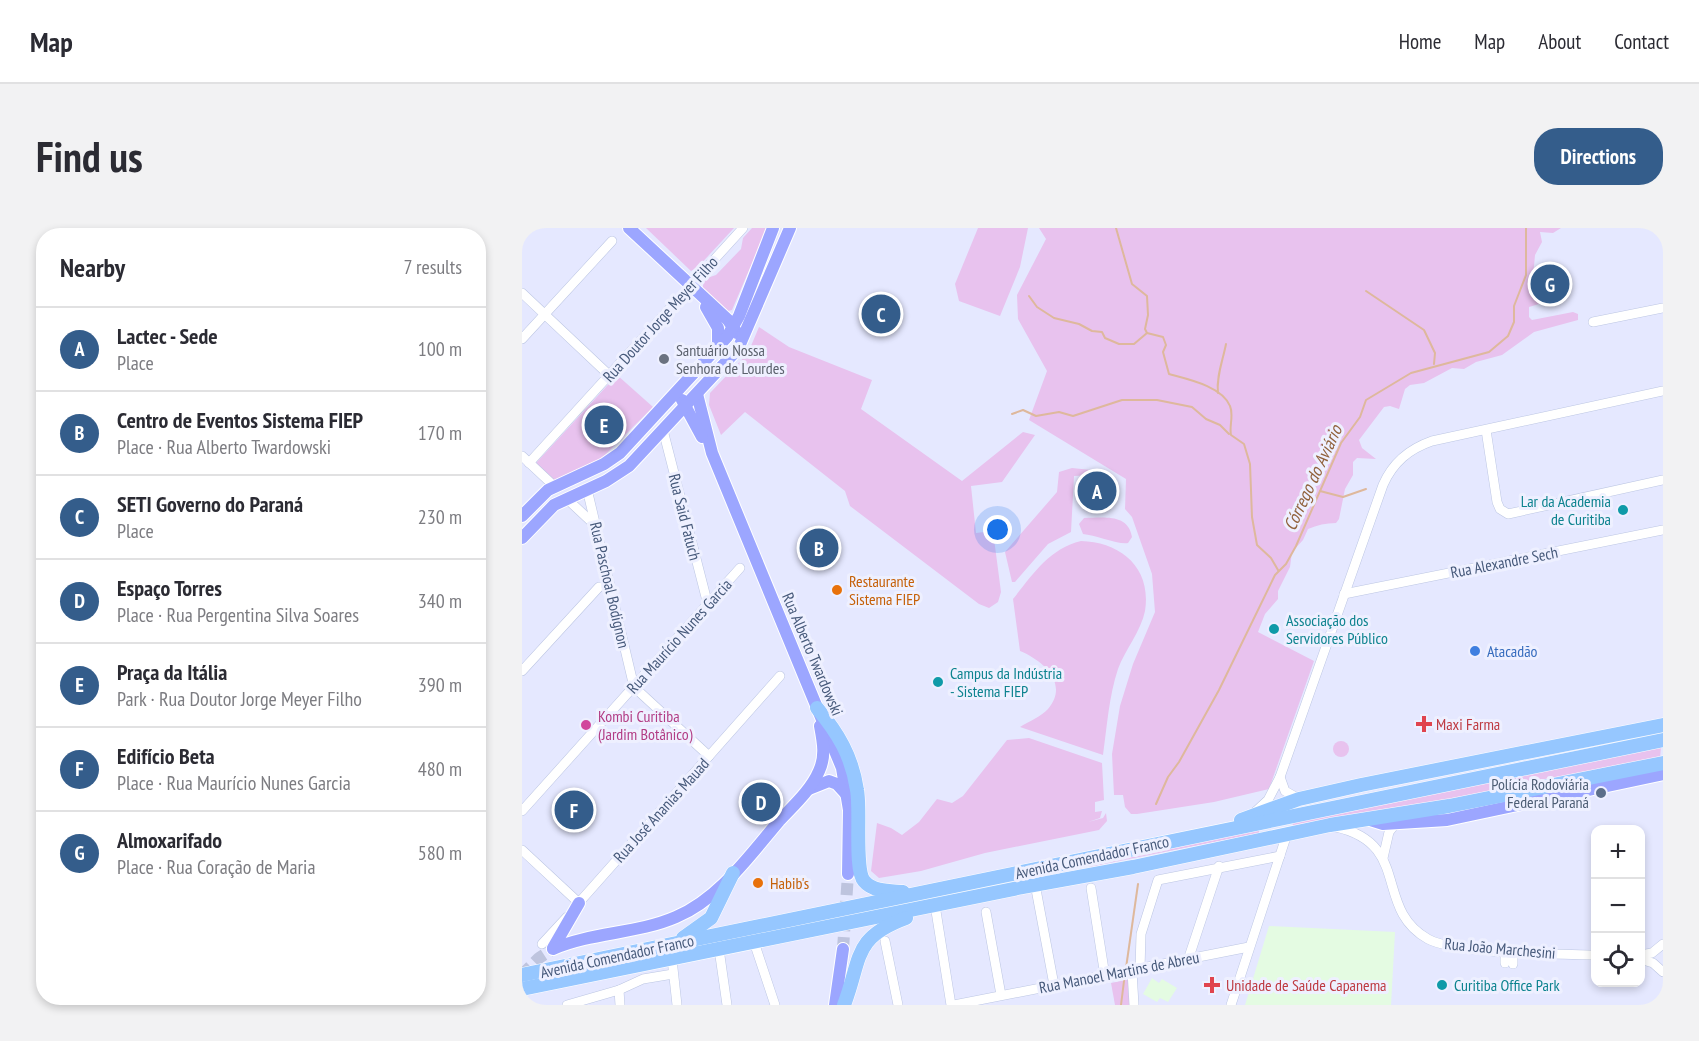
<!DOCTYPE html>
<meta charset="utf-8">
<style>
body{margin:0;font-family:"PT Sans Narrow",sans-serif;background:#f2f2f3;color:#2b2b33}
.controls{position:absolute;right:18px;bottom:18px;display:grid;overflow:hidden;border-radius:12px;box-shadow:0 3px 9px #0003}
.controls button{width:54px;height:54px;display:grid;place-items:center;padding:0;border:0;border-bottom:2px solid #e1e1e2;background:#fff;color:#2b2b33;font:30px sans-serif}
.you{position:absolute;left:476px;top:302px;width:21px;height:21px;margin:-15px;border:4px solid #fff;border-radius:50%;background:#1a73e8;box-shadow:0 0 0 9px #1a73e833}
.badge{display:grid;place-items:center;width:39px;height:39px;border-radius:50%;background:#345d8b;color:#fff;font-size:20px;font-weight:700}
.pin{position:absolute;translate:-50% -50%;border:3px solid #fff;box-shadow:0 2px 6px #0006}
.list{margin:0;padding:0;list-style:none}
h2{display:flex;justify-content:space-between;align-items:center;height:78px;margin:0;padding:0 24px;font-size:26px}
h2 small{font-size:20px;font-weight:400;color:#7c7c81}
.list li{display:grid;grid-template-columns:39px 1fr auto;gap:18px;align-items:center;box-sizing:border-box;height:84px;padding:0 24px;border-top:2px solid #e1e1e2}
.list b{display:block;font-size:22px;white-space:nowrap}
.list p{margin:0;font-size:20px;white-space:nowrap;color:#7c7c81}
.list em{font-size:20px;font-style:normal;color:#7c7c81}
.icon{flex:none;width:33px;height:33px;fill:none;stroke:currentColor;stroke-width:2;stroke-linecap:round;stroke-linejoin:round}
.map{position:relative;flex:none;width:1141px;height:777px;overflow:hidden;border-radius:24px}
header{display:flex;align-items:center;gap:36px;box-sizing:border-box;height:84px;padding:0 30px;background:#fff;border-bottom:2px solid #e1e1e2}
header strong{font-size:28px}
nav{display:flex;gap:33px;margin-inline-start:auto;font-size:21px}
.intro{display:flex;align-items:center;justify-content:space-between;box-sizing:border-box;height:144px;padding:0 36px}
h1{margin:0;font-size:42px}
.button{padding:15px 27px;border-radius:24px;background:#345d8b;color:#fff;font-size:21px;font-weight:700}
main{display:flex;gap:36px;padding:0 36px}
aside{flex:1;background:#fff;border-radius:24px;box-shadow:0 3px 9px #0003}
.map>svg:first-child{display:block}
</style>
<header>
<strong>Map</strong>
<nav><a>Home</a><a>Map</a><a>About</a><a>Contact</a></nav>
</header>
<div class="intro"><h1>Find us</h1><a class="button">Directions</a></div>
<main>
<aside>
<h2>Nearby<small>7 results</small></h2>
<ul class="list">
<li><span class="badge">A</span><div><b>Lactec - Sede</b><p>Place</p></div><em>100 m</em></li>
<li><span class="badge">B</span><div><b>Centro de Eventos Sistema FIEP</b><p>Place · Rua Alberto Twardowski</p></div><em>170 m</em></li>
<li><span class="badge">C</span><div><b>SETI Governo do Paraná</b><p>Place</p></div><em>230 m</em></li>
<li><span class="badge">D</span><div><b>Espaço Torres</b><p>Place · Rua Pergentina Silva Soares</p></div><em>340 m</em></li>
<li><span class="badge">E</span><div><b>Praça da Itália</b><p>Park · Rua Doutor Jorge Meyer Filho</p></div><em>390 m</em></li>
<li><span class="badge">F</span><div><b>Edifício Beta</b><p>Place · Rua Maurício Nunes Garcia</p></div><em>480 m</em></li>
<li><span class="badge">G</span><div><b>Almoxarifado</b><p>Place · Rua Coração de Maria</p></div><em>580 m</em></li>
</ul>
</aside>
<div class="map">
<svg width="1141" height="777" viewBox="0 0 1141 777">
<rect width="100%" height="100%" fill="#e5e8ff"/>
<g fill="#e4fbe2">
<path d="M747 698 873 704 869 777H723Z"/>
<path d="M630 750 637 755 640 751 655 760 646 774 638 770 635 774 621 766Z"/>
</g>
<g fill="#e8c2ee">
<path d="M124 0H212L175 40 169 43Z"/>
<path d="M230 0H245L210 82 206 83 181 60V54L185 50 194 47 219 21 221 10Z"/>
<path d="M456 0H506L498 39 478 88 437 73 433 56Z"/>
<path d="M517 0H1039L1031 5 1018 4 1020 14 1013 27 1010 60 1018 67 1020 75 1007 79V89L1010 92 1051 84 1056 86V92L1012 104 980 127 954 134 942 141 930 140 902 155 888 157 883 161 877 181 868 178 862 179 837 212 840 220 854 231 835 230 831 234V247L823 261 817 291 814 295C804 295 795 297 786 301L781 312 770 324 768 339 756 363V371L743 386 736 404 792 433 747 561 692 574 615 586H609L603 579 601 567H592L590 526 598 478 611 436 633 384 630 346 610 289 603 281 604 251 507 192 525 143 496 91 495 67 524 11Z"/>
<path d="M237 99 267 119 350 152 339 181 440 253 501 204 513 207 480 254 449 258 454 305 471 303 479 364 476 374 467 380 457 376 328 278 323 263 223 184 199 207 187 177 188 165 226 125Z"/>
<path d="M95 147 131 179 80 230 32 253 14 235Z"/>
<path d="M550 240 569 242V247L552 248 549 304 526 316 493 354H490L483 324 535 264 537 244Z"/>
<path d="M562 290C581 290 606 285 610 309L606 315C597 317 573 307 561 306L557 296Z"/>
<path d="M559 313C598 314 630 339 623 383 619 403 603 422 596 441 587 468 585 498 581 527L498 499C506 494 520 488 526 481 548 455 520 432 498 423L491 371C511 346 527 321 559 313Z"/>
<path d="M507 510 580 535 582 572 573 574V584L580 583 578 590 566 594 581 590 584 585 585 593 577 602 463 625 399 643 357 650 349 643 355 595 369 600 380 607 397 594 415 571 430 575 441 568 485 512Z"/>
<circle cx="819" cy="521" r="8"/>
<path d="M1139 519 1138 530 934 571 771 599 770 591Z"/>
<path d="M737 599V605L567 639V635Z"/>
<path d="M609 751 608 777H593L589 755Z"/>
</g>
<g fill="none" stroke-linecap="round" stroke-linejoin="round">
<g stroke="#deb89c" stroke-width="2">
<path d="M594 0 610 56 625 68 626 87 623 101 625 105"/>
<path d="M844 63 902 102 913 125 912 136"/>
<path d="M507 68 515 79 532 90 557 96 570 103 580 104 583 110 597 116H612L625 105 641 109 644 117 641 124 647 146C665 151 700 158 708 178 712 187 707 198 709 207L722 216 728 236 730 289 735 317 749 330 756 342"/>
<path d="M696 165C694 149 701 132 704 116"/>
<path d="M490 186 501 182 514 188 537 184 551 188 600 172H635L670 179 684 191 698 197 707 206"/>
<path d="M798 263 821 269 844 261"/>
<path d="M634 576 646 549 657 534 697 462 753 347 764 336 774 318 819 215 838 189 844 172 889 145 967 124 986 108 992 94V78L1004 47V0"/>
<path d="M604 740 616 656"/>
<path d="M599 777 603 745"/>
</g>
<g stroke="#bec4de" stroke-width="12" stroke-dasharray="12 6" stroke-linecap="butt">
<path d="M321 721 326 646"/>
<path d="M0 747 17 730 31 721"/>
</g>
<g stroke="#bcc6e3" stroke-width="10">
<g id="minor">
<path d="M0 65 87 147"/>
<path d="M1071 94 1141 80"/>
<path d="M0 111 90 13"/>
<path d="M141 202 186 377"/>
<path d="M964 202 975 274 978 281 986 286 1141 252"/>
<path d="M0 228 32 258"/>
<path d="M7 235 221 0"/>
<path d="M65 261 112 459 187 528"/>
<path d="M44 270 74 298"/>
<path d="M822 366 1141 302"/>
<path d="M0 443 77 359"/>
<path d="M758 549 763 563 777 571"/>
<path d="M0 583 218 340"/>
<path d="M733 584 746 572 758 549 861 257C871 234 887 221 910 213L1141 163"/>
<path d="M814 599C890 616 851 680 906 711 933 726 1038 726 1074 727"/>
<path d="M0 622 57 675"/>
<path d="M861 630 867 604 875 594"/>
<path d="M513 656 532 757"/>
<path d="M569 660 583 748"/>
<path d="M413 677 429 777"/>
<path d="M54 678 258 448"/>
<path d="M464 684 479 767"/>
<path d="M363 713 376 777"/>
<path d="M232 714 253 777"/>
<path d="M20 716 45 689"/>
<path d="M197 721 205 777"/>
<path d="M983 722V735"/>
<path d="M1118 727 1130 725 1141 716"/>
<path d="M150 731 155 777"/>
<path d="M1118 731 1131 735 1141 744"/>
<path d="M666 732 697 638"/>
<path d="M991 736V723"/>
<path d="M618 741 619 706 636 652 758 628"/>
<path d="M610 743 612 777"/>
<path d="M97 762 98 777"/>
<path d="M45 777 97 762 121 751 151 746"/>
<path d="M432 777 727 719"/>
<path d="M709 777 765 606"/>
</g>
</g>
<g stroke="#fff" stroke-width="14">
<g id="major">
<path d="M107 0 206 92 215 105"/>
<path d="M184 79 196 100V119"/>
<path d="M175 166 190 225 320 540 327 582 326 646"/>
<path d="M160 172 180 209"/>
<path d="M0 288 26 262 82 236 98 225 205 109 217 88 251 0"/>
<path d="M0 310 32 277 84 253 107 238 216 121 268 0"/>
<path d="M287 561 307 553 315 556 325 567"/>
<path d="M845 591 861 596 925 592 1141 546"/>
<path d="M31 720 57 675"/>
<path d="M31 721C70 704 115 706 154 689 197 671 228 627 257 593 271 578 289 562 297 543 304 528 301 514 298 498"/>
<path d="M313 777 321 721"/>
</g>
</g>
<g stroke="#fff" stroke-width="15">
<g id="highway">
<path d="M295 480C316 505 330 528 335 562 339 582 332 641 342 653 351 664 369 663 381 664"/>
<path d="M719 592 777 571 839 557 1141 497"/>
<path d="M161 710 189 690 211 645"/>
<path d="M0 747 1141 512"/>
<path d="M0 761 496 660 611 639 808 597 927 578 1141 535"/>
<path d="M322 777C340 730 330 710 384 690"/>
</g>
</g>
<use href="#minor" stroke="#fff" stroke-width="9"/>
<use href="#major" stroke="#9ca6ff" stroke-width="12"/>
<use href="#highway" stroke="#96c7ff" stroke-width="14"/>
</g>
<circle fill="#6b7280" stroke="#eef0ff" stroke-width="2" cx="142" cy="131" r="6"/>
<g fill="#0f9aa8" stroke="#eef0ff" stroke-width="2">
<circle cx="1101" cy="282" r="6"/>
<circle cx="752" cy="401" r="6"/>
<circle cx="416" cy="454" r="6"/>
<circle cx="920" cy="757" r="6"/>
</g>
<g fill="#e8710a" stroke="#eef0ff" stroke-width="2">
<circle cx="315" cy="362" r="6"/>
<circle cx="236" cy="655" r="6"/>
</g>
<circle fill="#3f7fe0" stroke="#eef0ff" stroke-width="2" cx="953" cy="423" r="6"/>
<g fill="#e0444e" stroke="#eef0ff" stroke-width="2">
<path d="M899 487h6v6h6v6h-6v6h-6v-6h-6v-6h6z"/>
<path d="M687 748h6v6h6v6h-6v6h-6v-6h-6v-6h6z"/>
</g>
<circle fill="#d1479c" stroke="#eef0ff" stroke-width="2" cx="64" cy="497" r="6"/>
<circle fill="#5c6f8a" stroke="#eef0ff" stroke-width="2" cx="1079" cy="565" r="6"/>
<g text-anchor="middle" stroke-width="6" stroke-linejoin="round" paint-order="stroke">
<g font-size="16" fill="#475a7b" stroke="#eef0ff">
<text transform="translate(138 91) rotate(-48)" y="6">Rua Doutor Jorge Meyer Filho</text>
<text transform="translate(163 289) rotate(76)" y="6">Rua Said Fatuch</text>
<text transform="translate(982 334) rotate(-11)" y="6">Rua Alexandre Sech</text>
<text transform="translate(88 357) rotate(77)" y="6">Rua Paschoal Bodignon</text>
<text transform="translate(157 408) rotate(-48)" y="6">Rua Maurício Nunes Garcia</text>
<text transform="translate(291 426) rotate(67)" y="6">Rua Alberto Twardowski</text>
<text transform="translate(139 582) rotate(-48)" y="6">Rua José Ananias Mauad</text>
<text transform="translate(570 629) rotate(-12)" y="6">Avenida Comendador Franco</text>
<text transform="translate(978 720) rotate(5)" y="6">Rua João Marchesini</text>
<text transform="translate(95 728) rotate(-12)" y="6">Avenida Comendador Franco</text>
<text transform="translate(597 744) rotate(-11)" y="6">Rua Manoel Martins de Abreu</text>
</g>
<g font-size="16" fill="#5b616d" stroke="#eef0ff" text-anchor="start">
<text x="154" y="128">Santuário Nossa<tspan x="154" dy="18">Senhora de Lourdes</tspan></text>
</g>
<g font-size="16" fill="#0d838f" stroke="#eef0ff" text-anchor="start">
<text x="1089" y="279" text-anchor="end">Lar da Academia<tspan x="1089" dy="18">de Curitiba</tspan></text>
<text x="764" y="398">Associação dos<tspan x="764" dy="18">Servidores Público</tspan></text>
<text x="428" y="451">Campus da Indústria<tspan x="428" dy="18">- Sistema FIEP</tspan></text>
<text x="932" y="763">Curitiba Office Park</text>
</g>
<g font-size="16" fill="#c56008" stroke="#eef0ff" text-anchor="start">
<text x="327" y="359">Restaurante<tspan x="327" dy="18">Sistema FIEP</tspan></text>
<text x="248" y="661">Habib's</text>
</g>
<g font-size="16" fill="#366cbe" stroke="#eef0ff" text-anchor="start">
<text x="965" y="429">Atacadão</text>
</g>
<g font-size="16" fill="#b23c85" stroke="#eef0ff" text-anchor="start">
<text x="76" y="494">Kombi Curitiba<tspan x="76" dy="18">(Jardim Botânico)</tspan></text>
</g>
<g font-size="16" fill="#be3a42" stroke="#eef0ff" text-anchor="start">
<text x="914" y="502">Maxi Farma</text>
<text x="704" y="763">Unidade de Saúde Capanema</text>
</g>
<g font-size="16" fill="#4e5e75" stroke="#eef0ff" text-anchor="end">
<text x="1067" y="562">Polícia Rodoviária<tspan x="1067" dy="18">Federal Paraná</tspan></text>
</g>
<g font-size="18" font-style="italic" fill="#91623d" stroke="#eef0ff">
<text transform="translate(791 250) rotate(-65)" y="6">Córrego do Aviário</text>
</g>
</g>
</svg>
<div class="controls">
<button>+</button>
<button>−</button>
<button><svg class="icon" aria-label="locate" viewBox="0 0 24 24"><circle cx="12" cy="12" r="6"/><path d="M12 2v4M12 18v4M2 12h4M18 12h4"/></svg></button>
</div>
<div class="you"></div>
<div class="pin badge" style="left:575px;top:263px">A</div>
<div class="pin badge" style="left:297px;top:320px">B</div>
<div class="pin badge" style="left:359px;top:86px">C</div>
<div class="pin badge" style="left:239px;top:574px">D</div>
<div class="pin badge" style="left:82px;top:197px">E</div>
<div class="pin badge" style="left:52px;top:582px">F</div>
<div class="pin badge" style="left:1028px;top:56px">G</div>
</div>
</main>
